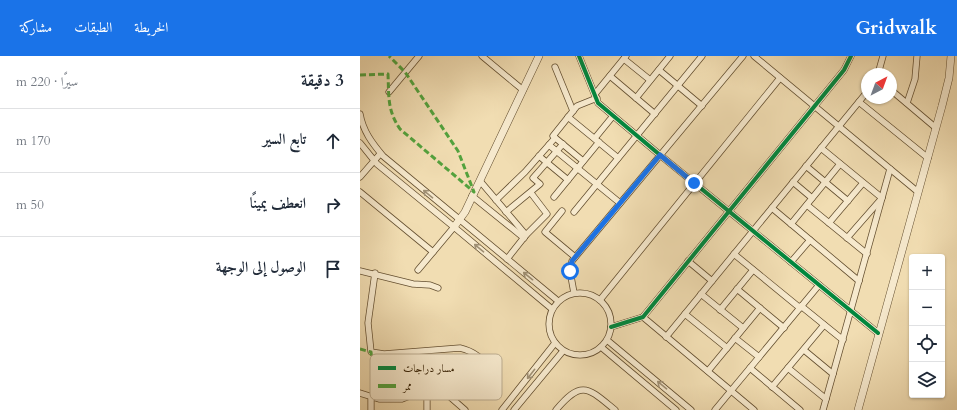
<!DOCTYPE html>
<html lang="ar">
<meta charset="utf-8">
<style>
body{margin:0;font-family:Cardo,Amiri,serif;background:#f6f6f7;color:#1f2937;direction:rtl}
.controls{position:absolute;right:12px;bottom:12px;display:grid;overflow:hidden;border-radius:4px;box-shadow:0 1px 3px #0004}
.controls button{width:36px;height:36px;display:grid;place-items:center;padding:0;border:0;border-bottom:1px solid #e0e1e3;background:#fff;color:#1f2937;font:20px sans-serif}
.compass{position:absolute;left:501px;top:12px;width:36px;height:36px;border-radius:50%;background:#fff;box-shadow:0 1px 3px #0004;rotate:41deg}
.stop{position:absolute;width:12px;height:12px;margin:-9px;border:3px solid #1a73e8;border-radius:50%;background:#fff}
.stop.end{background:#1a73e8;border-color:#fff;box-shadow:0 1px 4px #0008}
.list{margin:0;padding:0;list-style:none}
h2{display:flex;justify-content:space-between;align-items:center;height:52px;margin:0;padding:0 16px;font-size:17px}
h2 small{font-size:13px;font-weight:400;color:#747a83}
.list li{display:grid;grid-template-columns:26px 1fr auto;gap:12px;align-items:center;box-sizing:border-box;height:64px;padding:0 16px;border-top:1px solid #e0e1e3}
.list b{display:block;font-size:15px;white-space:nowrap}
.list em{font-size:13px;font-style:normal;color:#747a83}
.icon{flex:none;width:22px;height:22px;fill:none;stroke:currentColor;stroke-width:2;stroke-linecap:round;stroke-linejoin:round}
.map{position:relative;flex:none;width:597px;height:354px;overflow:hidden;direction:ltr}
header{display:flex;align-items:center;gap:24px;box-sizing:border-box;height:56px;padding:0 20px;background:#1a73e8;color:#fff}
header strong{font-size:19px}
nav{display:flex;gap:22px;margin-inline-start:auto;font-size:14px}
main{display:flex}
aside{flex:1;background:#fff}
.map>svg:first-child{display:block}
</style>
<header>
<strong>Gridwalk</strong>
<nav><a>الخريطة</a><a>الطبقات</a><a>مشاركة</a></nav>
</header>
<main>
<div class="map">
<svg width="597" height="354" viewBox="0 0 597 354">
<rect width="100%" height="100%" fill="#f1ddb2"/>
<filter id="stains"><feTurbulence type="fractalNoise" baseFrequency=".005" numOctaves="4"/><feColorMatrix values="0 0 0 0 .2 0 0 0 0 .09 0 0 0 0 .02 0 0 0 .5 -.17"/></filter>
<radialGradient id="worn" r=".72"><stop offset=".6" stop-color="#630" stop-opacity="0"/><stop offset="1" stop-color="#630" stop-opacity=".3"/></radialGradient>
<g fill="none" stroke-linecap="round" stroke-linejoin="round">
<g stroke="#644f30" stroke-width="7">
<g id="minor">
<path d="M122 0 163 34"/>
<path d="M219 0 238 47 300 99 518 277"/>
<path d="M394 0 558 136"/>
<path d="M264 3 290 24"/>
<path d="M195 11 213 55"/>
<path d="M299 14 342 50"/>
<path d="M518 18 523 0"/>
<path d="M250 20 295 58"/>
<path d="M531 34 576 72"/>
<path d="M29 36 59 0"/>
<path d="M235 38 266 0"/>
<path d="M276 42 310 0"/>
<path d="M499 46 568 102"/>
<path d="M547 47 555 23 557 0"/>
<path d="M0 58C3 75 12 87 23 100L198 245"/>
<path d="M208 61 258 102"/>
<path d="M235 82 253 60"/>
<path d="M0 87 17 108 94 171 192 253"/>
<path d="M189 89 260 147"/>
<path d="M461 92 522 142 487 182"/>
<path d="M179 100 208 124"/>
<path d="M223 105 193 80 217 50 237 42"/>
<path d="M446 110 488 145"/>
<path d="M0 121 20 98"/>
<path d="M120 125 166 179"/>
<path d="M433 126 452 142"/>
<path d="M0 136 73 196"/>
<path d="M112 140 164 182"/>
<path d="M194 141 239 86"/>
<path d="M136 144 165 116 195 82"/>
<path d="M447 149 507 198"/>
<path d="M412 152 499 225"/>
<path d="M202 155 185 176 215 201"/>
<path d="M146 156 180 128 173 122 203 88"/>
<path d="M214 156 342 0"/>
<path d="M469 167 503 127"/>
<path d="M431 168 480 108"/>
<path d="M374 198 440 252"/>
<path d="M147 203 166 179 187 158 171 137"/>
<path d="M328 205 352 225"/>
<path d="M431 206 450 184"/>
<path d="M58 214 94 171"/>
<path d="M0 215 53 228 70 229 78 232"/>
<path d="M15 217 8 267 11 296 24 298 100 292C114 295 124 304 134 315"/>
<path d="M377 233 424 272"/>
<circle cx="220" cy="268" r="31"/>
<path d="M214 237 210 215 212 205 383 0"/>
<path d="M341 238 383 272"/>
<path d="M240 244 420 22"/>
<path d="M441 250 483 284"/>
<path d="M360 254 393 214"/>
<path d="M325 258 367 292"/>
<path d="M283 261 394 354"/>
<path d="M251 271 283 261 484 14 491 0"/>
<path d="M306 281 507 36"/>
<path d="M375 282 399 301"/>
<path d="M247 284 331 354"/>
<path d="M241 291 316 354"/>
<path d="M444 294 473 318"/>
<path d="M390 312 440 354"/>
<path d="M428 312 466 343"/>
<path d="M348 315 400 252"/>
<path d="M412 331 464 269"/>
<path d="M0 337 19 343H42L55 338 85 339 89 340 105 354"/>
<path d="M11 341V354"/>
<path d="M67 354V338"/>
<path d="M142 354 195 287"/>
<path d="M154 354 203 295"/>
<path d="M196 354C222 323 228 332 255 354"/>
<path d="M355 354 459 229"/>
<path d="M463 354 530 113"/>
</g>
</g>
<g stroke="#644f30" stroke-width="8">
<g id="tertiary">
<path d="M94 171 105 156 179 0"/>
<path d="M498 354 582 50 589 22 591 0"/>
</g>
</g>
<use href="#minor" stroke="#f6e9cd" stroke-width="5.5"/>
<use href="#tertiary" stroke="#f6e9cd" stroke-width="7"/>
<g stroke="#53a23d" stroke-width="3" stroke-dasharray="6 3" stroke-linecap="butt">
<path d="M0 19 28 18C29 40 27 54 40 73L114 136 98 95 45 16 29 0"/>
<path d="M0 293 11 296 16 342"/>
</g>
<g stroke="#f6e9cd" stroke-width="6">
<g id="cycleway">
<path d="M219 0 238 47 300 99 518 277"/>
<path d="M251 271 283 261 484 14 491 0"/>
</g>
</g>
<use href="#cycleway" stroke="#00873e" stroke-width="4"/>
</g>
<defs><path id="oneway-shaft" d="M-6 0H5M1.5-3L5.5 0L1.5 3" fill="none" stroke-width="1.6" stroke-linecap="round" stroke-linejoin="round"/></defs>
<g stroke="#9f8f73">
<use href="#oneway-shaft" transform="translate(68 138) rotate(-140)"/>
<use href="#oneway-shaft" transform="translate(119 192) rotate(-140)"/>
<use href="#oneway-shaft" transform="translate(168 220) rotate(-141)"/>
<use href="#oneway-shaft" transform="translate(171 318) rotate(128)"/>
<use href="#oneway-shaft" transform="translate(302 329) rotate(-140)"/>
</g>
<g fill="none" stroke-linecap="round" stroke-linejoin="round">
<path stroke="#1a73e8" stroke-width="5" d="M210 215 212 205 300 99 334 127"/>
</g>
<rect x="10" y="298" width="132" height="46" rx="6" fill="#f6e9cd" stroke="#bcad91" stroke-width="1"/>
<rect x="18" y="310" width="18" height="4" fill="#00873e"/>
<rect x="18" y="328" width="18" height="4" fill="#53a23d"/>
<g font-size="11" fill="#352004">
<text x="43" y="316">مسار دراجات</text>
<text x="43" y="334">ممر</text>
</g>
<rect width="100%" height="100%" filter="url(#stains)"/>
<rect width="100%" height="100%" fill="url(#worn)"/>
</svg>
<div class="controls">
<button>+</button>
<button>−</button>
<button><svg class="icon" aria-label="locate" viewBox="0 0 24 24"><circle cx="12" cy="12" r="6"/><path d="M12 2v4M12 18v4M2 12h4M18 12h4"/></svg></button>
<button><svg class="icon" aria-label="layers" viewBox="0 0 24 24"><path d="M12 4l9 5-9 5-9-5zM3 14l9 5 9-5"/></svg></button>
</div>
<svg class="compass" viewBox="-18 -18 36 36"><path d="M0-13l5 13h-10z" fill="#e53935"/><path d="M0 13l5-13h-10z" fill="#747a83"/></svg>
<div class="stop" style="left:210px;top:215px"></div>
<div class="stop end" style="left:334px;top:127px"></div>
</div>
<aside>
<h2>3 دقيقة<small>سيرًا · 220 m</small></h2>
<ul class="list">
<li><svg class="icon" aria-label="ahead" viewBox="0 0 24 24"><path d="M12 20V5M6 11l6-6 6 6"/></svg><div><b>تابع السير</b></div><em>170 m</em></li>
<li><svg class="icon" aria-label="right" viewBox="0 0 24 24"><path d="M7 20v-9h11M14 6l5 5-5 5"/></svg><div><b>انعطف يمينًا</b></div><em>50 m</em></li>
<li><svg class="icon" aria-label="arrive" viewBox="0 0 24 24"><path d="M6 21V4h12l-3 4 3 4H6"/></svg><div><b>الوصول إلى الوجهة</b></div></li>
</ul>
</aside>
</main>
